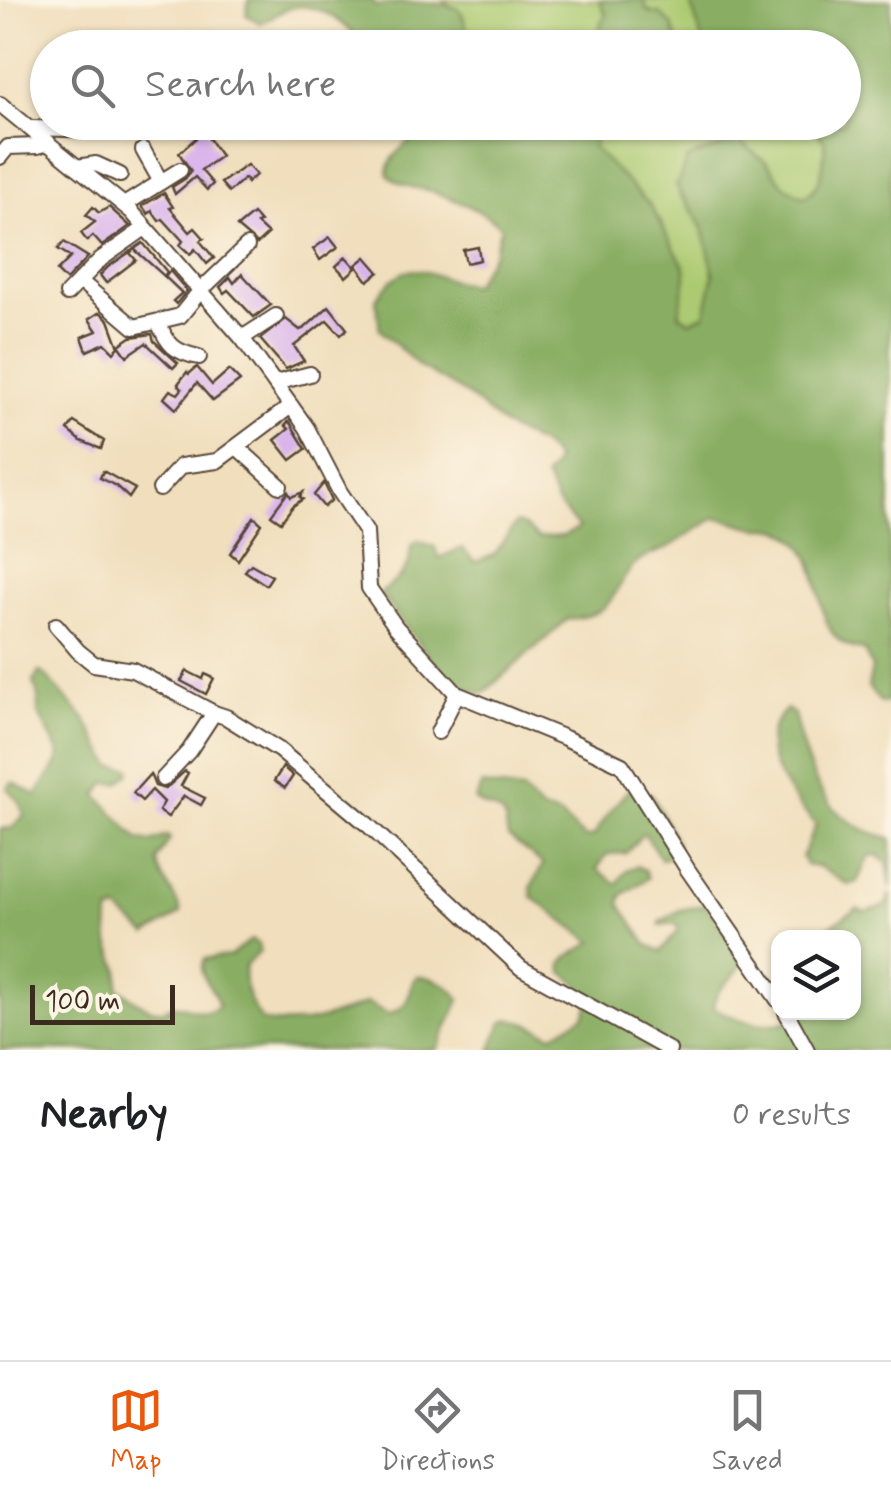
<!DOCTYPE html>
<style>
body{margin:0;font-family:Mynerve,sans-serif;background:#f6f6f6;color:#202124}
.controls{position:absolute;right:30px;bottom:30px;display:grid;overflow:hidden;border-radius:20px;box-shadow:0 2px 8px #0004}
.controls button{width:90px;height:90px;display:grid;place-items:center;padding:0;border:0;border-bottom:2px solid #e0e0e0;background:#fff;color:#202124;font:50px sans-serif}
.scale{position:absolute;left:30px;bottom:25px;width:145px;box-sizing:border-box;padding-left:10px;border:5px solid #3b2a1e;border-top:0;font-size:28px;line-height:35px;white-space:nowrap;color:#3b2a1e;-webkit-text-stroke:8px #fcf5e5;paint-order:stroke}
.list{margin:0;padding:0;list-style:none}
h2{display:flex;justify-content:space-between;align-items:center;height:130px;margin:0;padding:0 40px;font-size:42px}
h2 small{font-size:32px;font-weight:400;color:#757577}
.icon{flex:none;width:55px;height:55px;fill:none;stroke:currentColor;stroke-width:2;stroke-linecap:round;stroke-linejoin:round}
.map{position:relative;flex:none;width:891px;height:1050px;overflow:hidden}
.search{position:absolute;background:#fff;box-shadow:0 2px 8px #0004;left:30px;right:30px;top:30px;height:110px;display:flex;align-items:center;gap:25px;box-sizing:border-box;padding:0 35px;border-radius:55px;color:#757577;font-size:38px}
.sheet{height:310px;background:#fff}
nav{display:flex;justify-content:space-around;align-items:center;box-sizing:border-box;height:140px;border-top:2px solid #e0e0e0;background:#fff;font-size:28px;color:#757577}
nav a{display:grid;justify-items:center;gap:5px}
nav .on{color:#ea580c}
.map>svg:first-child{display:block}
</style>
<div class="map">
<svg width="891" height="1050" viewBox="0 0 891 1050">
<rect width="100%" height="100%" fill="#fcf5e5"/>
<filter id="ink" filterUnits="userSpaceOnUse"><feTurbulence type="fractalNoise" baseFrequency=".01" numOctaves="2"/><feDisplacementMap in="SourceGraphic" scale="20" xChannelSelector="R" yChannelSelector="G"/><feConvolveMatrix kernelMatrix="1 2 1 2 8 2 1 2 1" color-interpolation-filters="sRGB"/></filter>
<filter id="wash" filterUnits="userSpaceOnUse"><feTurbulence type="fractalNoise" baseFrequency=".0048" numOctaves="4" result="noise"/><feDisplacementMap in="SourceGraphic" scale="40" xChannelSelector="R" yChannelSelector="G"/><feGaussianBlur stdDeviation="2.25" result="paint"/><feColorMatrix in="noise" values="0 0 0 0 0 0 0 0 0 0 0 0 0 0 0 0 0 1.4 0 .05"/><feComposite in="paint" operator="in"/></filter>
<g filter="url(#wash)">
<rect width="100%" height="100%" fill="#f0debc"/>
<g fill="#acca71" stroke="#747a48" stroke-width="2.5">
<path d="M442 0H599L606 16 601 22 599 40 606 47H493L475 40 468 33 462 13Z"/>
<path d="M645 0H690L704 47H679L672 25 645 7Z"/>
<path d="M594 122 810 123 825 142C824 162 824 187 804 197L784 186 767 163 739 141 696 154 679 195C708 226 723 275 705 315L690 321 679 314 685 268 666 237 660 220 593 148 597 129Z"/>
</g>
<g fill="#89ae63" stroke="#626c40" stroke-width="2.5">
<path d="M249 0H373L375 6C397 1 439 0 458 9 466 17 464 30 472 37 477 42 487 44 493 47H364C351 26 317 0 290 8 280 11 271 19 261 23L246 15Z"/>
<path d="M599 0H645V7L651 13H660L672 25 679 47H606C596 36 598 27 606 15Z"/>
<path d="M690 0H891L889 702H880L868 687 872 668 864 650C799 643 839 557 783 531 774 527 763 529 753 527 740 525 728 518 715 518 698 528 683 539 667 548 660 552 652 553 645 557 609 579 625 616 568 619L482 694 448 681 380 594 402 575 409 563 411 546 418 541 435 547 438 558 462 548 475 562 494 555 516 523 525 526 538 538 563 536 579 528 557 503 545 477 554 466 555 458 541 445 504 426 466 394 420 367 380 330 376 299C412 248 426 279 473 285L494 252 501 227C486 211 455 200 434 192 418 187 400 188 388 175 387 153 418 136 432 123H594L597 129 593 148 650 205 685 268 686 277 679 314 690 321 705 315 714 273 702 225 676 186 688 158 739 141 767 163 784 186 804 197C824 187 824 162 825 142L810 123 844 122V48L704 47Z"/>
<path d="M39 672 43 673 85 719 112 766 130 768V773L119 783H106L97 795 138 839 151 842 167 836 170 839 157 860C159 880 176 892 181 913L147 935 118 910 109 913 108 941 119 969 118 988C130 995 148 1013 162 1010 170 1009 169 1005 178 1006 195 1007 201 1018 218 1007 218 988 193 977 205 959L230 956 251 940 258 944 260 952 246 964C240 984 250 1004 262 1021 298 1029 333 1017 367 1003L389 1014C418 1002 402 996 416 977 431 975 453 986 460 1000L437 1050H0V829L12 828 24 815 19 802 7 788 13 782 36 795 58 763 60 754 38 713V695L33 682Z"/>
<path d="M787 709 794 714C808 773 824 825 891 838V888L887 863 878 855 869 856 857 882 849 885 819 867 806 865 802 857 816 825C788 793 746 746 787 709Z"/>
<path d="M482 785 522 791 541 810 559 815 585 838 594 836C603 819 616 803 629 789L652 794 677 844 670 857 661 859 644 833 626 853 607 854 597 869 617 884 627 870 636 866 645 870 648 878 622 895 620 904 647 945 661 951 679 930 675 923 660 925V922L680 910 705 905 734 944 742 963C734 981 715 986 713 1007 739 1022 769 1030 798 1018L795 1013 854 1012V938L820 937 827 928 857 909 865 912 885 906 891 893V1050H491L502 1023 509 1019 527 1023 552 1035 584 1016 590 1001 577 983 563 972 562 964 568 957 593 942 532 897 531 888 543 864 508 837C506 832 507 827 506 822 503 809 484 809 475 800Z"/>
</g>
<g id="blocks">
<g fill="#d9b3ec">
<path d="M183 122H200L212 136 209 139 221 156 201 170 213 184 207 190 195 177 175 194 172 187 186 178 191 171 179 153 196 138Z"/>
<path d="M247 165 256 175 247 183 245 178 229 192 221 183Z"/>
<path d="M164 193 173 207 170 208 190 232 195 228 204 238 200 241 214 258 207 264 195 249 190 254 180 245 183 241 163 219 159 221 152 211 148 214 142 206Z"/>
<path d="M93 207 99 213 109 207 130 226 102 246 93 236 87 241 81 233 95 222 86 215Z"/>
<path d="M253 214 260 222 257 224 268 234 257 244 237 227Z"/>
<path d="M330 237 338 247 320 260 313 249Z"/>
<path d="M64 242 88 257 66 280 57 271 71 257 58 249Z"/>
<path d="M143 243 167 272 164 276 134 249 130 253 136 260 106 283 100 275 108 267Z"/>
<path d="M478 247 480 260 466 263 463 250Z"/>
<path d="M346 257 356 268 346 277 336 266Z"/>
<path d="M366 257 379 272 368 281 356 265Z"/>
<path d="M170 271 187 291 176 304 173 301 182 293 165 277Z"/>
<path d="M242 274 271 305 254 317 228 290 224 293 220 287 230 277 234 283Z"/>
<path d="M329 306 347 329 341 335 327 320 294 346 304 361 286 369 260 339 286 319 300 330 305 328Z"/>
<path d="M100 312 109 320 119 347 114 352 105 343 87 351 82 337 97 331 89 319Z"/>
<path d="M152 334 154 341 178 363 173 368 146 343 127 356 119 345 131 337Z"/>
<path d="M197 367 212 385 229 370 240 381 213 401 197 383 176 409 164 398 170 390 178 394 182 389 178 384 187 372 189 374Z"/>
<path d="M289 421 306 449 291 460 275 440 289 429 285 425Z"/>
<path d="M74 422 104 441 101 449 81 441 68 430Z"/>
<path d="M103 471 135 489 129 498 116 486 100 478Z"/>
<path d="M324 483 332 500 324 507 314 495Z"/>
<path d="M288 492 291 497 303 492 300 497 303 499 293 506 281 522 271 515Z"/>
<path d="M254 517 262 524 238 560 230 553Z"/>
<path d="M251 564 272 576 266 585 245 571Z"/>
<path d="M187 671 203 679 205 674 214 678 206 694 181 681Z"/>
<path d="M283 767 293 776 285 788 274 781Z"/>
<path d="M185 771 188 773 181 786 205 798 201 805 184 796 168 817 159 811 164 802 152 790 142 801 133 793 150 774 155 786 165 789Z"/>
</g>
</g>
</g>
<g filter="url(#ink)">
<use href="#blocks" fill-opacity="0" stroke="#564536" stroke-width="2.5"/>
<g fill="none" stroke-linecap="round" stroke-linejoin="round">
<g stroke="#564536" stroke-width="18">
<g id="minor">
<path d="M0 104 131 211 242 338 307 428 340 492 366 531 369 588 396 627 457 694 565 738 622 765 688 870 778 1000"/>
<path d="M32 128 101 130 112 127"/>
<path d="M143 150 161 182"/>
<path d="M0 157 8 147 38 146 48 142"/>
<path d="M77 167 96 164 120 175"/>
<path d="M124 205 180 170"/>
<path d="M80 281 134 327 180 316 201 290 247 246"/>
<path d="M67 294 101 259 145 228"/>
<path d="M158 322C168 345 174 352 199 357"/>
<path d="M242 338 276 316"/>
<path d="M275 383 310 374"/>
<path d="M238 448 280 486"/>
<path d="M160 489 181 466 217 461 291 406"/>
<path d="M56 625 78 651 94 664 133 670 214 713"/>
<path d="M438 732 457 694"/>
<path d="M163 779 189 751 214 713 226 717 279 750 368 825 521 968 669 1050"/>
<path d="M786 1012 807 1050"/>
</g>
</g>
<use href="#minor" stroke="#fff" stroke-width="14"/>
</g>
</g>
</svg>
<div class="controls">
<button><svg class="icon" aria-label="layers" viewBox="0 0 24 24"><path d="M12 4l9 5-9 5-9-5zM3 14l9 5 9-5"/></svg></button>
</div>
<div class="scale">100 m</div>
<div class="search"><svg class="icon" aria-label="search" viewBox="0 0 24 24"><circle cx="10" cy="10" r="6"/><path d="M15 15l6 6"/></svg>Search here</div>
</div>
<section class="sheet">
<h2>Nearby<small>0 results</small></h2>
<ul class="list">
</ul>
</section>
<nav>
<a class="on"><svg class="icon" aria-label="map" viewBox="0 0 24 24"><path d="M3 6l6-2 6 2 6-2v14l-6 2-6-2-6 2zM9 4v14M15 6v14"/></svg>Map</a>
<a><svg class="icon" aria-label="directions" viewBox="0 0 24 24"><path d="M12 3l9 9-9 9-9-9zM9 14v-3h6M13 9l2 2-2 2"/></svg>Directions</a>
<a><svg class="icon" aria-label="saved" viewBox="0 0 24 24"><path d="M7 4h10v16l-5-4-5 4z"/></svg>Saved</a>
</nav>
